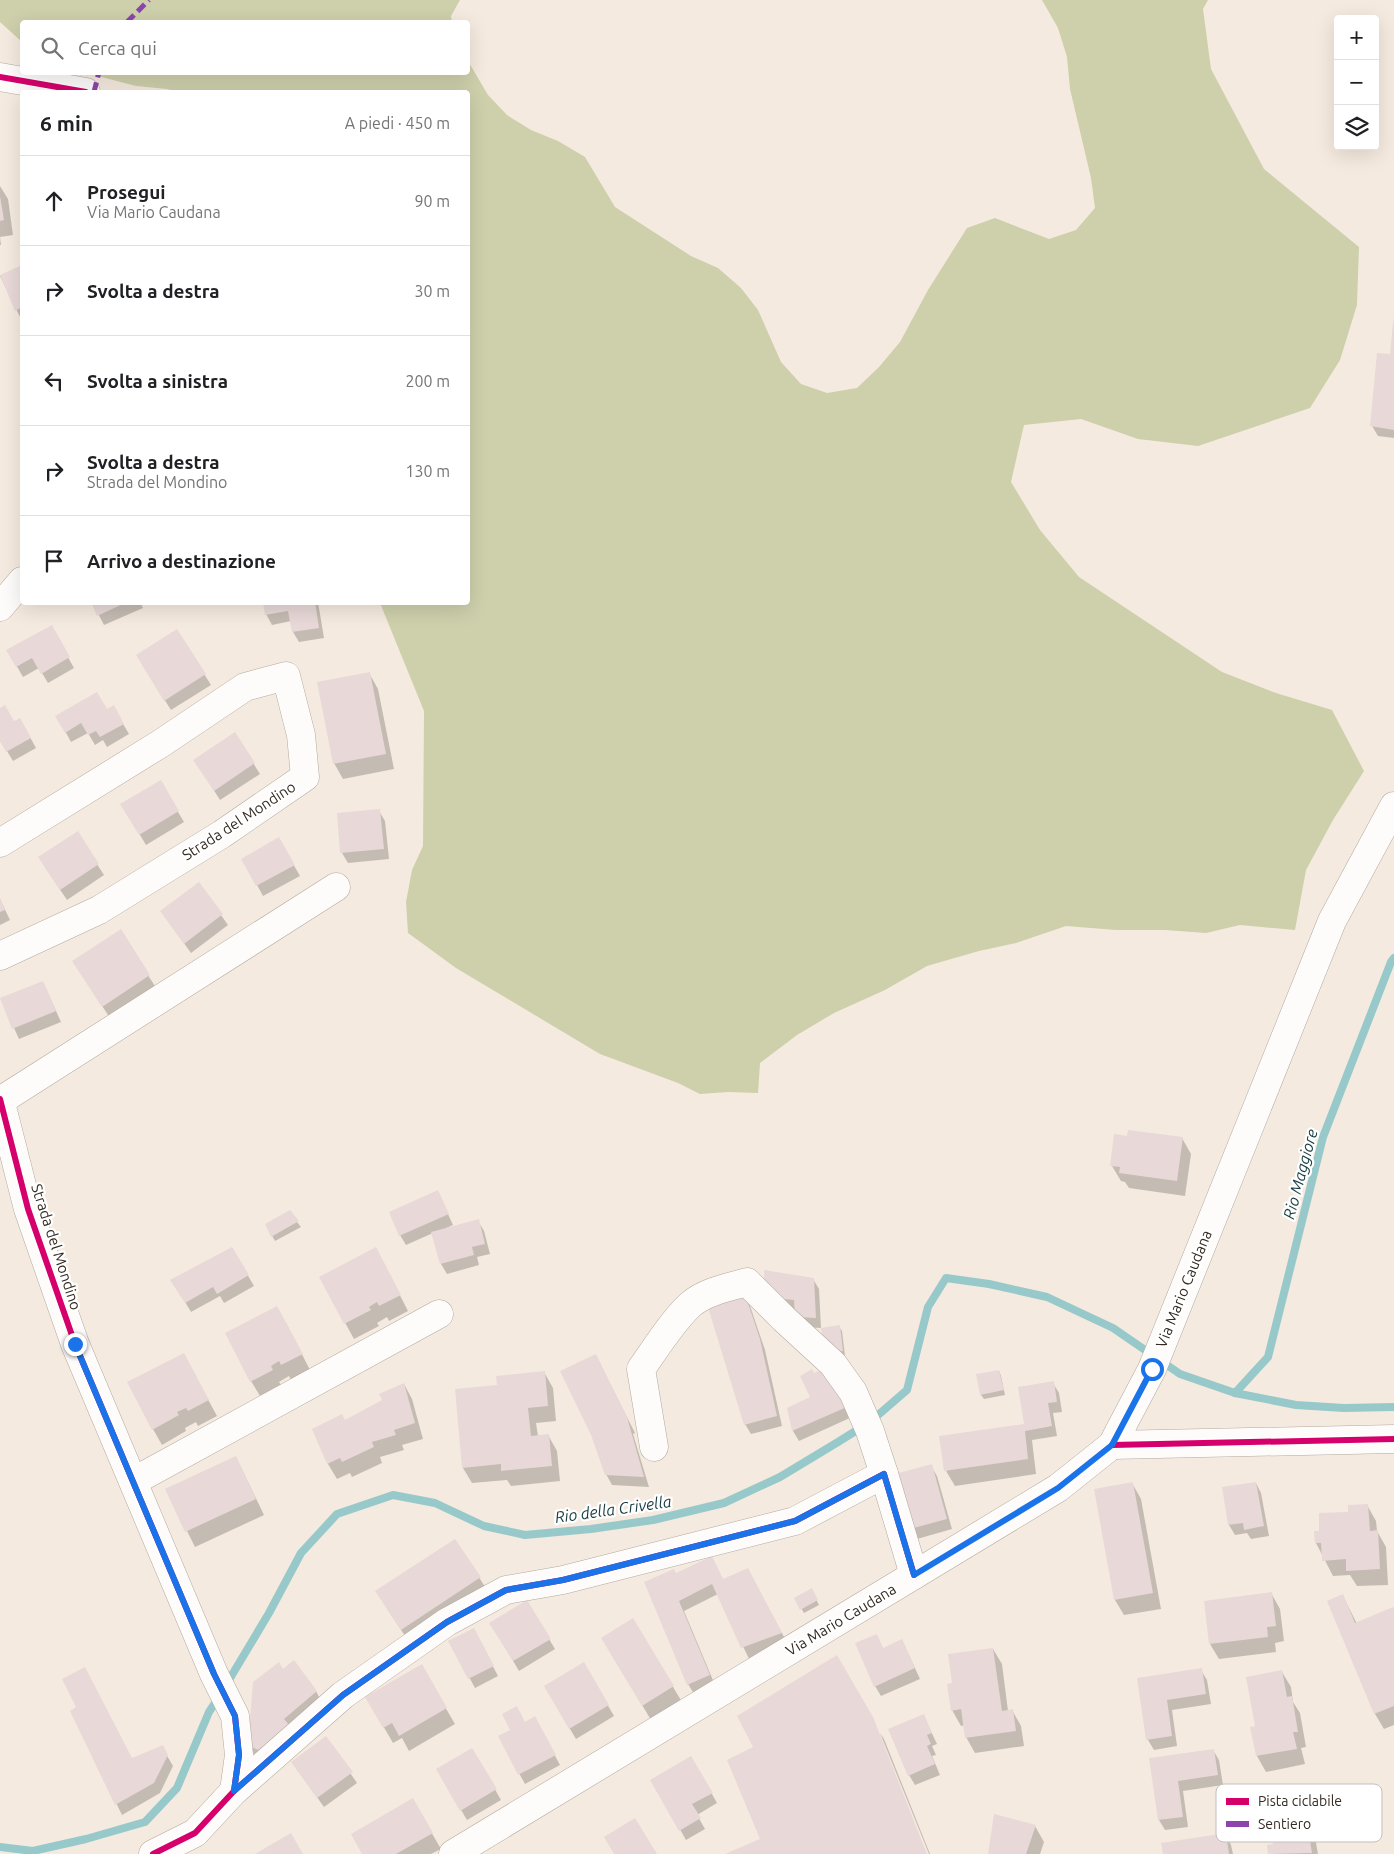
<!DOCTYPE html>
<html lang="it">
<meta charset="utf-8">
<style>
body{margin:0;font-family:Ubuntu,sans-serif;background:#f6f6f6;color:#202124}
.controls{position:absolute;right:15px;top:15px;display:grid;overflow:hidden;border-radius:5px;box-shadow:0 5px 20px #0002}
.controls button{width:45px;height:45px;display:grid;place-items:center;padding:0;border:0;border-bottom:1px solid #e0e0e0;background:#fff;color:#202124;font:25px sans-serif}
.stop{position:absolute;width:15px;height:15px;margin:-11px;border:4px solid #1a73e8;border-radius:50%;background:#fff}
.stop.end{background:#1a73e8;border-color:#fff;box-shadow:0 1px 5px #0008}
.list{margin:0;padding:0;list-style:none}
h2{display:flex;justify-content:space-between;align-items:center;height:65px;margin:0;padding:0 20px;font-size:21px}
h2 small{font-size:16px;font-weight:400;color:#757577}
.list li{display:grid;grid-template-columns:32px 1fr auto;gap:15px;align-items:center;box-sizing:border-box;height:90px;padding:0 20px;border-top:1px solid #e0e0e0}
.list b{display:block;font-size:19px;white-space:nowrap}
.list p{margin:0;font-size:16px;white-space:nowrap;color:#757577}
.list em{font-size:16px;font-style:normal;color:#757577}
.icon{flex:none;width:28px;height:28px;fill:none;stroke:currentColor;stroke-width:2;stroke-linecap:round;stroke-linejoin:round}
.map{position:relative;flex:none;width:1394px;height:1854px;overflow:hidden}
.search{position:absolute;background:#fff;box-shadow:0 5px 20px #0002;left:20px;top:20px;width:450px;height:55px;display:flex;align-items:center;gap:12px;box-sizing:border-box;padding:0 18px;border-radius:5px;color:#757577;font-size:19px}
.panel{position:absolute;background:#fff;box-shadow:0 5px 20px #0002;left:20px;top:90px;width:450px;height:515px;border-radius:5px}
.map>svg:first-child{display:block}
</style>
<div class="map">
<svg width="1394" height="1854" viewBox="0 0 1394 1854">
<rect width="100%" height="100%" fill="#f5eadf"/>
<g fill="#cecfab">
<path d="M0 0H460L451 16 452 22H22V42L0 22Z"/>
<path d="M1042 0H1208L1203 9 1211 69 1264 169 1359 247 1357 305 1340 360 1310 408 1198 446 1138 439 1081 419 1024 425 1011 482 1040 530 1079 577 1222 672 1276 693 1332 710 1364 771 1333 820 1306 870 1295 930 1240 925 1206 933 1165 930H1116L1066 926 1016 943 979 951 927 966 885 990 834 1013 797 1035 760 1063 758 1093 728 1092 700 1094 678 1083 600 1054 456 968 408 933 406 902 412 870 423 846 424 711 380 603 468 602V92H177L167 89 136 86 86 73 468 72V61L488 95 507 115 531 130 558 141 585 157 615 207 691 256 718 268 741 288 758 310 781 362 801 384 827 393 857 388 879 367 900 342 928 290 967 228 995 218 1049 239 1076 230 1095 208 1091 178 1070 89 1067 57 1058 28Z"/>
</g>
<g fill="#0003">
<path d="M0 186 8 199 13 235 0 237 1 245H0Z"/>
<path d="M22 266V321L0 276Z"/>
<path d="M1394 318V438L1378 436 1372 426 1392 355Z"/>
<path d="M92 602H140L143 608 104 625Z"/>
<path d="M264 602H318L324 638 299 642 293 632 291 621 272 625 266 614Z"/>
<path d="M51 627 74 668 48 683 39 668 23 677 8 651Z"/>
<path d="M177 631 211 685 171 710 143 666Z"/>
<path d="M369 673 378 689 394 769 343 779 334 763Z"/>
<path d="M113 707 129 734 107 747 103 740 95 745 88 733 71 742 57 716 106 711Z"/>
<path d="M0 709 14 722 20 719 36 748 13 761 1 741 0 742Z"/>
<path d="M235 734 260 774 220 800 201 770Z"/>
<path d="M160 782 184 822 146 845 122 805Z"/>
<path d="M379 811 385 821 389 859 348 863 342 853Z"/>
<path d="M77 833 104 875 67 900 45 867Z"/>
<path d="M279 839 300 876 263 896 243 859Z"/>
<path d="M199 884 228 925 191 953 161 911Z"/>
<path d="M0 899 10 920 0 925Z"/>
<path d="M120 931 158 991 112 1021 83 977Z"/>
<path d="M43 982 61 1022 19 1039 1 999Z"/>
<path d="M1128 1137 1182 1138 1191 1154 1185 1196 1129 1188 1125 1182 1121 1181 1112 1166Z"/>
<path d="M438 1192 453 1225 446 1228 447 1229 478 1221 484 1231 490 1254 477 1257 479 1265 447 1274 441 1264 433 1233 406 1245 400 1235Z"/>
<path d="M289 1212 301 1227 275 1241 266 1225Z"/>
<path d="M232 1248 254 1286 224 1303 220 1296 191 1312 172 1280Z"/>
<path d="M384 1264 408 1311 389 1321 387 1317 377 1323 379 1326 354 1339 320 1277Z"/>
<path d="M813 1279 819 1289 821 1328 802 1327 796 1309 772 1307 766 1297Z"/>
<path d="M743 1293 749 1303 765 1350 782 1426 751 1434 745 1424Z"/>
<path d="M286 1323 310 1370 291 1380 289 1376 279 1382 281 1385 260 1396 251 1381Z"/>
<path d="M839 1327 842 1331 845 1356 828 1358Z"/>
<path d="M596 1356 635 1433 633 1434 649 1487 612 1485 606 1474Z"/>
<path d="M829 1368 852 1417 799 1441 793 1431 789 1408 812 1398Z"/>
<path d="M192 1370 217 1416 198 1426 196 1422 185 1428 186 1431 162 1445 153 1429Z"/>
<path d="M999 1371 1001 1376 1005 1395 984 1399 981 1395Z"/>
<path d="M544 1372 553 1388 556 1421 536 1423 538 1436 548 1435 557 1451 560 1481 511 1486 507 1480 472 1483 463 1468 499 1386Z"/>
<path d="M1053 1383 1059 1393 1062 1412 1053 1413 1057 1436 1032 1440 1036 1474 955 1486 946 1471 1025 1425Z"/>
<path d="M404 1384 412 1399 423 1439 402 1445 404 1450 380 1457 382 1463 352 1477 350 1473 337 1479 328 1464 345 1421 384 1401Z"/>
<path d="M236 1457 264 1515 195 1547 166 1489Z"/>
<path d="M931 1466 937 1476 952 1529 917 1539 911 1529Z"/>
<path d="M1132 1483 1141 1499 1161 1609 1124 1615 1115 1600Z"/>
<path d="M1256 1483 1261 1493 1269 1536 1251 1539 1247 1533 1235 1535 1229 1525 1224 1488Z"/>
<path d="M1367 1505 1376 1521 1377 1531 1386 1547 1388 1585 1357 1586 1350 1575 1333 1576 1316 1543 1349 1513Z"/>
<path d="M455 1540 489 1593 411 1645 386 1607Z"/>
<path d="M675 1575 756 1585 790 1648 751 1663 718 1594 684 1611 715 1685 694 1694 688 1684Z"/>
<path d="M811 1590 819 1605 804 1613 795 1598Z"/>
<path d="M1271 1593 1280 1609 1284 1641 1275 1643 1276 1652 1219 1659 1210 1644 1205 1602Z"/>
<path d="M1343 1596 1357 1624 1394 1611V1725L1384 1729 1375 1714 1328 1602Z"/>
<path d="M633 1620 682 1702 651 1720 611 1653Z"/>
<path d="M491 1623 549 1639 555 1649 519 1671Z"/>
<path d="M876 1635 883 1649 902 1640 920 1679 881 1696 875 1686Z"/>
<path d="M479 1640 498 1676 475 1688 450 1642Z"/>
<path d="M993 1649 1002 1664 1008 1711 1012 1710 1021 1726 1024 1746 975 1753 966 1737 965 1725 961 1726 952 1710 954 1684Z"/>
<path d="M584 1664 614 1716 576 1739 545 1687Z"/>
<path d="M421 1666 455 1724 409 1751 402 1738 393 1743 367 1698Z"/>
<path d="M1201 1670 1207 1680 1211 1704 1172 1710 1177 1746 1154 1750 1148 1740 1139 1679Z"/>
<path d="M283 1671 316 1691 324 1707 258 1761 249 1745Z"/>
<path d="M1282 1672 1291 1687 1293 1702 1300 1713 1306 1747 1301 1748 1305 1764 1266 1772 1257 1756 1251 1728 1257 1727Z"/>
<path d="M77 1708 132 1760 162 1747 173 1766 160 1793 122 1815 102 1774Z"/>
<path d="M923 1715 937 1744 932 1746 936 1755 932 1756 940 1775 915 1785 909 1775Z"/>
<path d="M525 1723 540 1728 560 1765 525 1784 499 1737Z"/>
<path d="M880 1733 884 1739 930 1854H929Z"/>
<path d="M326 1738 357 1783 324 1807 292 1762Z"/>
<path d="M472 1749 501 1800 467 1820 437 1769Z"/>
<path d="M1213 1750 1219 1760 1223 1785 1183 1791 1188 1827 1165 1830 1159 1820 1150 1759Z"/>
<path d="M691 1757 717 1803 697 1815 705 1829 686 1840 652 1780Z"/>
<path d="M1297 1792 1306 1807 1308 1821 1314 1832 1318 1854H1269L1268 1846 1274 1845 1273 1839 1263 1822Z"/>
<path d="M412 1799 441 1849 431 1854H364Z"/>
<path d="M1035 1826 1044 1842 1040 1854H989Z"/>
<path d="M1226 1835 1231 1845 1233 1854H1164Z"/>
</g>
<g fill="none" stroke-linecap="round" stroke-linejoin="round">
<g stroke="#97c9ca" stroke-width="8">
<path d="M1235 1393 1268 1357 1323 1137 1391 962 1394 958"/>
<path d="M226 1685 269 1613 301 1553 337 1514 393 1495 435 1503 484 1526 525 1535 591 1529 653 1520 724 1503 780 1477 838 1442 870 1422 907 1390 928 1307 946 1278 989 1284 1047 1297 1113 1328 1180 1374 1235 1393 1296 1405 1344 1408 1394 1407"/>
<path d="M0 1847 33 1851 86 1839 145 1822 177 1788 209 1712 219 1697"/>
</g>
</g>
<g fill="#e8d8d8">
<path d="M0 196 4 220 0 221Z"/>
<path d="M22 265V307L15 311 0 275Z"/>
<path d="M1393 323H1394V430L1370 426 1377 353 1390 354Z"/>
<path d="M91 602H127L97 616Z"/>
<path d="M263 602H315L319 628 292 632 288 611 265 615Z"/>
<path d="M52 625 70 657 41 674 32 658 16 667 6 650Z"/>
<path d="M177 629 206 674 164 701 136 655Z"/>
<path d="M370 672 386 754 333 764 317 682Z"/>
<path d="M97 692 107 709 114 705 124 724 100 737 96 731 88 735 81 723 65 733 55 716Z"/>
<path d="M5 705 14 721 20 718 31 738 6 752 0 741V708Z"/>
<path d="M235 732 255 763 214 791 193 760Z"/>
<path d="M161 780 179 811 139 835 120 804Z"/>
<path d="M380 809 384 849 340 853 337 813Z"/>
<path d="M78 831 99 864 60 890 38 857Z"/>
<path d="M279 837 295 865 256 886 241 859Z"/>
<path d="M199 882 223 914 184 944 160 911Z"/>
<path d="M0 898 5 910 0 912Z"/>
<path d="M121 929 150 975 102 1007 72 961Z"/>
<path d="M43 981 56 1011 12 1029 0 998Z"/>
<path d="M1128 1130 1183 1137 1177 1181 1119 1173 1120 1167 1110 1166 1114 1134 1127 1136Z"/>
<path d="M438 1190 449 1214 399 1236 389 1212Z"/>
<path d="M290 1210 299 1221 271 1237 265 1224Z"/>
<path d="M479 1219 485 1244 472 1247 474 1255 440 1264 431 1232Z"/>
<path d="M232 1247 249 1275 217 1294 213 1287 185 1303 170 1280Z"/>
<path d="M376 1247 401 1295 379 1306 377 1302 369 1307 371 1310 344 1324 319 1277Z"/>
<path d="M764 1270 814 1278 816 1318 795 1317 794 1300 765 1297Z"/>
<path d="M744 1291 760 1339 777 1416 744 1425 707 1304Z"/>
<path d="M277 1306 303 1354 281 1365 279 1361 271 1366 273 1370 250 1382 225 1333Z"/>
<path d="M840 1325 843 1351 824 1354 821 1328Z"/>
<path d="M184 1353 209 1400 188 1411 186 1408 177 1412 179 1415 152 1430 127 1382Z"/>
<path d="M596 1354 627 1417 644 1477 605 1475 591 1435 560 1371Z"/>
<path d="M829 1366 847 1407 792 1431 787 1408 810 1397 800 1376 812 1369 814 1373Z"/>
<path d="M999 1370 1004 1390 980 1395 976 1374Z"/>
<path d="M545 1371 548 1406 528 1408 531 1436 549 1434 552 1466 501 1471V1464L462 1468 455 1389 497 1385 496 1376Z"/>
<path d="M1054 1381 1057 1402 1048 1403 1052 1426 1025 1431 1028 1459 944 1471 939 1436 1024 1424 1018 1387Z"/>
<path d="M404 1383 415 1423 394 1430 396 1435 372 1442 374 1447 342 1462 340 1458 327 1464 312 1429 342 1414 345 1420 382 1400 379 1394Z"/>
<path d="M236 1456 256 1499 185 1532 165 1489Z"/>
<path d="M932 1464 947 1519 910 1529 895 1474Z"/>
<path d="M1133 1482 1153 1593 1114 1600 1094 1489Z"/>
<path d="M1256 1482 1264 1526 1244 1530 1243 1523 1228 1525 1222 1487Z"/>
<path d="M1368 1504 1370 1531 1378 1530 1380 1569 1346 1571V1559L1322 1561 1321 1543H1315L1314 1531H1319V1513L1348 1512V1505Z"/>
<path d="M455 1539 481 1577 401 1630 375 1591Z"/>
<path d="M712 1556 723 1579 748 1568 782 1633 741 1648 712 1584 679 1601 710 1675 687 1685 644 1582 674 1569 676 1573Z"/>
<path d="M812 1588 818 1600 800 1610 794 1598Z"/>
<path d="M1272 1592 1276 1626 1267 1627 1268 1637 1209 1644 1204 1601Z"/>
<path d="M1343 1594 1355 1623 1393 1607 1394 1609V1706L1374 1714 1327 1601Z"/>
<path d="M527 1600 551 1639 513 1661 489 1623Z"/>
<path d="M633 1618 674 1686 642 1706 601 1638Z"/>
<path d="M474 1628 494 1666 468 1679 448 1641Z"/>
<path d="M877 1634 883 1648 902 1639 915 1668 874 1687 855 1643Z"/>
<path d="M993 1648 1002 1711 1013 1709 1016 1731 965 1738 961 1709 951 1711 947 1684 952 1683 948 1654Z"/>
<path d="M837 1655 873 1717 927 1854H725L760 1839 727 1760 753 1747 737 1716Z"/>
<path d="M294 1660 317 1691 284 1719 290 1726 258 1750 248 1745 253 1682 279 1662 283 1669Z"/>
<path d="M584 1662 609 1705 569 1729 544 1686Z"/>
<path d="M422 1664 447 1708 399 1736 392 1723 383 1728 365 1697Z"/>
<path d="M85 1667 132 1758 163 1745 168 1755 154 1783 115 1805 70 1711 76 1707 62 1679Z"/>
<path d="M1202 1668 1206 1694 1167 1700 1172 1736 1146 1740 1137 1678Z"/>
<path d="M1282 1670 1287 1697 1292 1696 1298 1732H1293L1297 1749 1256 1756 1250 1727 1255 1726 1246 1677Z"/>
<path d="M517 1706 525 1722 535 1716 556 1755 518 1775 498 1736 510 1730 502 1714Z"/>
<path d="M924 1714 932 1733 927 1735 931 1744 927 1746 935 1764 908 1776 888 1729Z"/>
<path d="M326 1736 353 1772 317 1798 291 1762Z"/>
<path d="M472 1748 497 1789 460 1811 436 1769Z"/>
<path d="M1214 1749 1218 1775 1178 1781 1183 1817 1158 1820 1149 1758Z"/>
<path d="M691 1756 713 1793 692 1804 701 1818 679 1831 650 1780Z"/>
<path d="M1297 1790 1301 1816H1306L1312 1853 1268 1854 1267 1845 1273 1844 1269 1822 1262 1823 1258 1796Z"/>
<path d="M413 1798 433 1833 396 1854H362L351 1834Z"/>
<path d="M994 1814 1036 1825 1026 1854H988Z"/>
<path d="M635 1818 657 1854H614L604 1837Z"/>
<path d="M291 1833 303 1854H255Z"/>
<path d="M1226 1833 1229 1854H1163L1161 1843Z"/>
</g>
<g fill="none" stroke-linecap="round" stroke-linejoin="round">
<g stroke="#b2a9a0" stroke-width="29">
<g id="minor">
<path d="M0 77 86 92"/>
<path d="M0 607 22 581"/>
<path d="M0 843 160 744 245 687 286 676 301 735 305 777 222 834 99 910 0 956"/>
<path d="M0 1099 28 1209 75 1344 214 1674 235 1716 239 1755 234 1791"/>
<path d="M0 1101 336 887"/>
<path d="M1112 1445 1394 1439"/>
<path d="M654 1447 641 1369C656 1348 671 1323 690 1305 704 1292 729 1287 747 1282L784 1319 833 1364 853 1392 870 1431 884 1474"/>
<path d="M134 1481 439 1314"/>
<path d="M153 1854 195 1833 234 1791 343 1695 447 1622 506 1590 563 1580 795 1521 884 1474 914 1575"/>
</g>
</g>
<g stroke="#b2a9a0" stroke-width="29">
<path id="major" d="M453 1854 1058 1488 1112 1445 1152 1369 1332 921 1394 806"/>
</g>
<use href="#minor" stroke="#fefcfa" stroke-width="28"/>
<use href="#major" stroke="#fefcfa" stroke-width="28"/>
<g stroke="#8e44ad" stroke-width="5" stroke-dasharray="10 5" stroke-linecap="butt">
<path d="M127 22 149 0"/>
<path d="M94 92 99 72"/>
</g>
<g stroke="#fff" stroke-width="9">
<g id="cycleway">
<path d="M0 77 86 92"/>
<path d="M0 1099 28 1209 75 1344 214 1674 235 1716 239 1755 234 1791"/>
<path d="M1112 1445 1394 1439"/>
<path d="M153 1854 195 1833 234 1791 343 1695 447 1622 506 1590 563 1580 795 1521 884 1474 914 1575"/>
</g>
</g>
<use href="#cycleway" stroke="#d6006c" stroke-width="6"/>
</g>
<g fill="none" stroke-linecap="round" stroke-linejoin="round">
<path stroke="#1a73e8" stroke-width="6" d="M75 1344 214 1674 235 1716 239 1755 234 1791 343 1695 447 1622 506 1590 563 1580 795 1521 884 1474 914 1575 1058 1488 1112 1445 1152 1369"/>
</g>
<g text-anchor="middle" stroke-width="4.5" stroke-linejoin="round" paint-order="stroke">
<g font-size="15" fill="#342b22" stroke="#fff">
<text transform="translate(239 821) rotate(-33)" y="5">Strada del Mondino</text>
<text transform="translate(56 1247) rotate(72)" y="5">Strada del Mondino</text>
<text transform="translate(1184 1289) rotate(-68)" y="5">Via Mario Caudana</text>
<text transform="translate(841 1620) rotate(-31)" y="5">Via Mario Caudana</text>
</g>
<g font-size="16" font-style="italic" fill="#183d40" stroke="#fff">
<text transform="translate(1300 1174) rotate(-75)" y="6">Rio Maggiore</text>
<text transform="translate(613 1509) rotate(-8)" y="6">Rio della Crivella</text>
</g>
</g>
<rect x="1216" y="1784" width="166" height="58" rx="8" fill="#fff" stroke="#c2bfbd" stroke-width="1"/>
<rect x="1226" y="1798" width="23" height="7" fill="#d6006c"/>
<rect x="1226" y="1821" width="23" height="6" fill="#8e44ad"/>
<g font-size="14" fill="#342b22">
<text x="1258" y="1806">Pista ciclabile</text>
<text x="1258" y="1829">Sentiero</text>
</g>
</svg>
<div class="controls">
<button>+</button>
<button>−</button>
<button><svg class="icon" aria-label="layers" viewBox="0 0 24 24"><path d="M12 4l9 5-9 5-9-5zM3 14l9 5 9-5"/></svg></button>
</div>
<div class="stop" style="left:1152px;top:1369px"></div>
<div class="stop end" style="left:75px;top:1344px"></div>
<div class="search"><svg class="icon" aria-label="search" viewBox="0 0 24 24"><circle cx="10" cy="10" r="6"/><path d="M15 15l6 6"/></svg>Cerca qui</div>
<section class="panel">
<h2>6 min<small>A piedi · 450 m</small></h2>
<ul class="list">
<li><svg class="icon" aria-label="ahead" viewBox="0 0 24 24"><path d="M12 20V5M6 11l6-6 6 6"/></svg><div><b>Prosegui</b><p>Via Mario Caudana</p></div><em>90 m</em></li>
<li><svg class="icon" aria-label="right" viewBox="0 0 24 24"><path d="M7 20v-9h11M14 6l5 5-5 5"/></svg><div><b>Svolta a destra</b></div><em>30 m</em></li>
<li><svg class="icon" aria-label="left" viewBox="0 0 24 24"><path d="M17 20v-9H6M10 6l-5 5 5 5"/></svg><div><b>Svolta a sinistra</b></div><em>200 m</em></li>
<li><svg class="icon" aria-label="right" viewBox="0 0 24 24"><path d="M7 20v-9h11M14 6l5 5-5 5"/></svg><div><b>Svolta a destra</b><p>Strada del Mondino</p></div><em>130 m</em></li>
<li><svg class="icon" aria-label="arrive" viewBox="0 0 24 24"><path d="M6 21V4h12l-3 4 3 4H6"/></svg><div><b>Arrivo a destinazione</b></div></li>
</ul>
</section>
</div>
